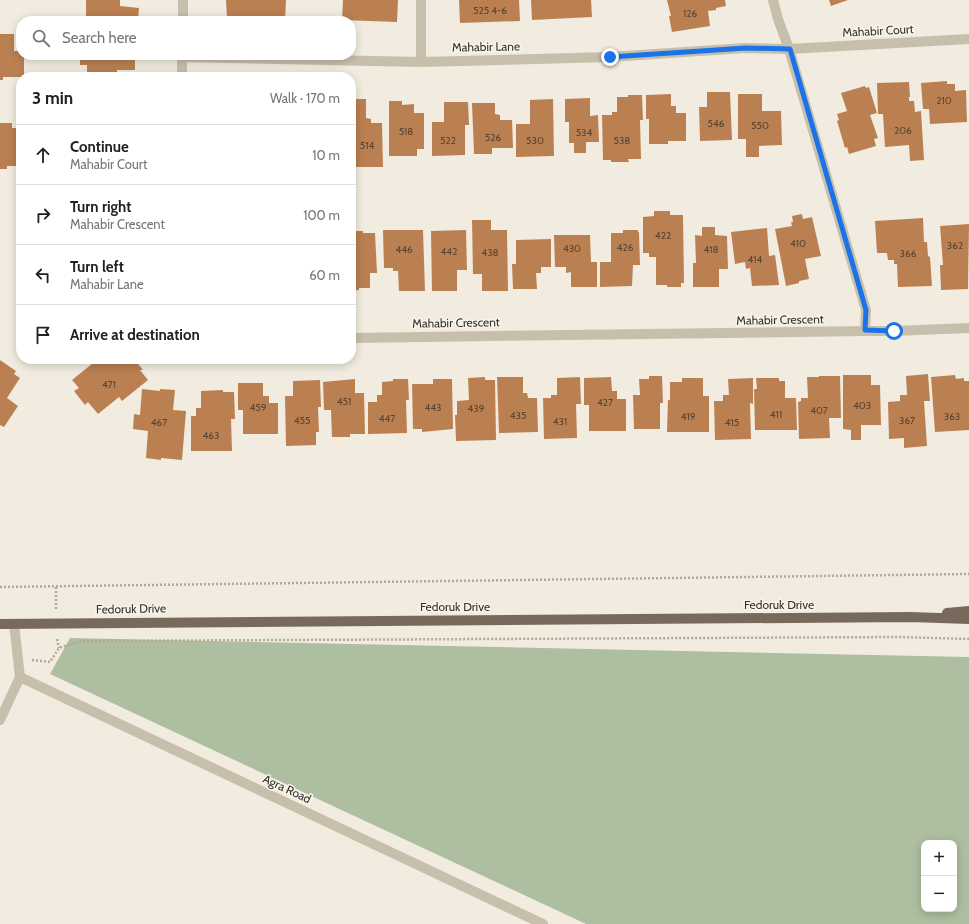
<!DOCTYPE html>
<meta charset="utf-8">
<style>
body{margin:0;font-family:Cabin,sans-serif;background:#f6f6f6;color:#222}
.controls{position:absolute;right:12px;bottom:12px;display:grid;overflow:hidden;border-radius:8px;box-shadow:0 2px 10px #0003}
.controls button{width:36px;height:36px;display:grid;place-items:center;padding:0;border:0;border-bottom:1px solid #e0e0e0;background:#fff;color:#222;font:20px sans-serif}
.stop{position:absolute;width:12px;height:12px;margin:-9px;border:3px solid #1a73e8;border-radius:50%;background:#fff}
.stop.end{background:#1a73e8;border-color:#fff;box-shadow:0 1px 4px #0008}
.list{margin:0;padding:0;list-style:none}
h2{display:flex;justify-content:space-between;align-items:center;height:52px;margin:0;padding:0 16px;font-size:17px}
h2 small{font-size:13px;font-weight:400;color:#767676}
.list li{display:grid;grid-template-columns:26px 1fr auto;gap:12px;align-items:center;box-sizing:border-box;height:60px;padding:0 16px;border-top:1px solid #e0e0e0}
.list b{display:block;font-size:15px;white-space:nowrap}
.list p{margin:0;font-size:13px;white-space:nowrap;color:#767676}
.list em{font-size:13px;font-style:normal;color:#767676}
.icon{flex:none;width:22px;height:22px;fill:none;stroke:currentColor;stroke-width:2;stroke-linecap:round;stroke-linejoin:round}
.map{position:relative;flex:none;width:969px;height:924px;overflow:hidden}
.search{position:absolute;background:#fff;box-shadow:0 2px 10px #0003;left:16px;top:16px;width:340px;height:44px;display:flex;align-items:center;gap:10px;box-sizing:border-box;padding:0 14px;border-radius:16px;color:#767676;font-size:15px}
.panel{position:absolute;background:#fff;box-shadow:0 2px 10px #0003;left:16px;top:72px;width:340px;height:292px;border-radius:16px}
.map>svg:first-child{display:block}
</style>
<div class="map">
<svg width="969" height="924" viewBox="0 0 969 924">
<rect width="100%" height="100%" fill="#f1ecdf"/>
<path fill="#aebea0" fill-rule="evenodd" d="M70 638 969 657V924H586L50 674ZM924 843H954V909H924Z"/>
<g fill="#bb8052">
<path d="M86 0H120V6L139 8 138 21H86Z"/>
<path d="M226 0H286L285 21H251V18H227Z"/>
<path d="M343 0H398L397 22 342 20Z"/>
<path d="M459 0H519L520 21 460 23Z"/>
<path d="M531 0H591L592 17 532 20Z"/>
<path d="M667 0H725L726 6 716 8V10L708 11 710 26 672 32 669 16H671Z"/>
<path d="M829 0H848L831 6Z"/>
<path d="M0 34H14V51H21V55H24V77H3V80H0Z"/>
<path d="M80 55H137V60H135V70H117V77H87V65H80Z"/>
<path d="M947 81V84H955V91L966 90 967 122 930 124 929 109H923L921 83Z"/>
<path d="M909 82 910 97H909V101H914L915 112 921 111 924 160 910 161 909 145 885 147 883 114H878L877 83Z"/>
<path d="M865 86 866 88 869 87 877 113 870 115 878 138 874 139 876 146 849 154 847 147 845 148 837 121 839 120 837 114 847 111 841 93Z"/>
<path d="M707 92H730L732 140 700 141 699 107H707Z"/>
<path d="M671 94V106H676V113H686V141H668V144H649V119H646V95Z"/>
<path d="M738 94H762V111H781L782 145 759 146V157H746V139H738Z"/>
<path d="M628 95H642L643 120H640L641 159H628L629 162H611V160H603L602 115H612V112H617V97H628Z"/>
<path d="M590 98V116L598 115 599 142H586V153H574V143H569V122H565V99Z"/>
<path d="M351 99H366V118L371 119V123H382L383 167H351Z"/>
<path d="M553 99 554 156 516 157V124H530V100Z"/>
<path d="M389 101H402V105L414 104V113H424V149H417V156H389Z"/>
<path d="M444 102H468L469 125H465V155L432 156V122H444Z"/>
<path d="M472 103H495V114L500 115V120H512L513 148H492V154H474Z"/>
<path d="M0 123H12V128H21V166H7V169H0Z"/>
<path d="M654 211H670V215H683L684 283H681V287H667V285H656V257H649V253H643V217L654 216Z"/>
<path d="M802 214 803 219 812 217 821 256 805 259 809 279 799 281V283L786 286 775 229 792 226 791 222H793L792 216Z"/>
<path d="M923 218 924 242H927L928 256 930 257 932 286 898 287 897 264H894V260H888L887 253H877L875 221Z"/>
<path d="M472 220H491V230H507L508 291H482V274H473Z"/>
<path d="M969 224 968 289 941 290 940 265H943L940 226Z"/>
<path d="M702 227H715V235L727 236 728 269H719V287H693V263H696L695 235 702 236Z"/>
<path d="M767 228 769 256 775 255 779 285 752 286 750 268 746 269 745 262 735 264 731 232Z"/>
<path d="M383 230H423L425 291H399L398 271H393V268H384Z"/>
<path d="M466 230 467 270H457V291H432L431 231Z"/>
<path d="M623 230H638V232H639L640 265H633L632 286 600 287V262H611V233H623Z"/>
<path d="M351 231H363V233H375L377 273H370V288H359V290L351 291Z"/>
<path d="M554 235H590L591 262H597V287H571V272L566 273V267H555Z"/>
<path d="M551 239V267H541V273H536L537 289H513L512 264H516V240Z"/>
<path d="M98 359H100L103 362 107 359H114L115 360 117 359H134L143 370H140L148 380 122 401 119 397 98 414 88 402 85 405 74 391 79 388 72 380Z"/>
<path d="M0 360 16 371 14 374 20 378 7 398 18 406 4 427 0 425Z"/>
<path d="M928 374 930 401H924L927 446 904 448V438L889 439 888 402 900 401V395H907L906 376Z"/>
<path d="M843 375H871V385H880L881 425H861V440H851V430L843 429Z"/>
<path d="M955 375 956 379 964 378V381H969V430L935 432 931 377Z"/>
<path d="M649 376H662L663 403H660V429H634L633 395H640L639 379H649Z"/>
<path d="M819 376H840L841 418H829L830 438 799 439 798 402 801 401V398H808L807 377H819Z"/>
<path d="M485 377V380H495L496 440 456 441 455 415H457V401L469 400 468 378Z"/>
<path d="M497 377H523V393H527L528 398H537L538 432 499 433Z"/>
<path d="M580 377 581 404H576L577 438 544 439 543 398H551V395H557V378Z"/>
<path d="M611 377 612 391H617V399H626V431H589V405H584V378Z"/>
<path d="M682 378H703V396H709V432H667L668 400H670V382H682Z"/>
<path d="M753 378V404L750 403 751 439 715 440 714 401H723V395H729L728 379Z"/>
<path d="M756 378H779V381H785V398H796L797 430H755L754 389H757Z"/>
<path d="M355 379V393H364L365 434H350V437H332L331 410H324L323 382Z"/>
<path d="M393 379H408L409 400H406L407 433 368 434V402H377V395H382V382L393 381Z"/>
<path d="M433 379H452L453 429 422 432V429H413L412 384H433Z"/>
<path d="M320 380 321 407H318L319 432H316V445L286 446 285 396H293V381Z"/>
<path d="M238 383H263V396H269V403H278V434H243V410H238Z"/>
<path d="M142 389 160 391V389L175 390 173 410 186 411 182 460 161 458V460L146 458 148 431 133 429 134 414 140 415Z"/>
<path d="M223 390V392H234L235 419H231L232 451H191V416H196V408H201V391Z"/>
</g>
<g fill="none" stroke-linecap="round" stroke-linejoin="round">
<g stroke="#b3a896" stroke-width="2.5" stroke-dasharray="2 2" stroke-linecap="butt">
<path d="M0 587 969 574"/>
<path d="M56 587V610"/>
<path d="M57 639 59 648"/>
<path d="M32 660 50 662 59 648 81 641 899 637 969 639"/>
</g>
<g stroke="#c8beac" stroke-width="10">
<path d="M421 0V62"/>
<path d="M183 21V0"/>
<path d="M182 57 421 62 610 57 745 48 789 49 969 39"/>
<path d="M182 77V55"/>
<path d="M865 331H894L969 328"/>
<path d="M351 338 865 331 866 310 789 49 778 19 773 0"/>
<path d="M14 624 20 677"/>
<path d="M20 677 543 924"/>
<path d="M0 720 20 677"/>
</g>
<g stroke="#776a5c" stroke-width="10">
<path d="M947 613 969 611"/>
<path d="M0 624 910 617 969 619"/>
</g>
</g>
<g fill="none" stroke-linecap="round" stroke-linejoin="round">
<path stroke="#1a73e8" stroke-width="5" d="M610 57 746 48 790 49 866 310 865 330 894 331"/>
</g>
<g text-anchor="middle" stroke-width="3" stroke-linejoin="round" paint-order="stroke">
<g font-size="10" fill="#574434">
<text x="490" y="14">525 4-6</text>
<text x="690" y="17">126</text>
<text x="944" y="104">210</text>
<text x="716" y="127">546</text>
<text x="760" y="129">550</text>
<text x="903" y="134">206</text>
<text x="406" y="135">518</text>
<text x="584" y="136">534</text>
<text x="493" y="141">526</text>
<text x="448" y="144">522</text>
<text x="535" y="144">530</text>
<text x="622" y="144">538</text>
<text x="367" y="149">514</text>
<text x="663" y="239">422</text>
<text x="798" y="247">410</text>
<text x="955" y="249">362</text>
<text x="625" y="251">426</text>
<text x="572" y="252">430</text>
<text x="404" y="253">446</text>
<text x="711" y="253">418</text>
<text x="449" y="255">442</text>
<text x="490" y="256">438</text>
<text x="908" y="257">366</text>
<text x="755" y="263">414</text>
<text x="109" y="388">471</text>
<text x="344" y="405">451</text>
<text x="605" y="406">427</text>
<text x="862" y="409">403</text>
<text x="258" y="411">459</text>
<text x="433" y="411">443</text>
<text x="476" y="412">439</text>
<text x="819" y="414">407</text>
<text x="776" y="418">411</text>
<text x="518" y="419">435</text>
<text x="688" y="420">419</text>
<text x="952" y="420">363</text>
<text x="387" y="422">447</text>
<text x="302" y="424">455</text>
<text x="907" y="424">367</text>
<text x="560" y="425">431</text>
<text x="159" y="426">467</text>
<text x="732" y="426">415</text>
<text x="211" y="439">463</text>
</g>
<g font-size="12" fill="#36302a" stroke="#f8f5eb">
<text transform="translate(878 31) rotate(-3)" y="4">Mahabir Court</text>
<text transform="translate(486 47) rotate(-1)" y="4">Mahabir Lane</text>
<text transform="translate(780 320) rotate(-1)" y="4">Mahabir Crescent</text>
<text transform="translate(456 323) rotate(-1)" y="4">Mahabir Crescent</text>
<text x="779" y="609">Fedoruk Drive</text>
<text x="455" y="611">Fedoruk Drive</text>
<text transform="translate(131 609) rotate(-1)" y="4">Fedoruk Drive</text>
<text transform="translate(287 789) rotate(25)" y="4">Agra Road</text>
</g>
</g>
</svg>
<div class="controls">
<button>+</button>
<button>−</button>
</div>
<div class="stop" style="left:894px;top:331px"></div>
<div class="stop end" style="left:610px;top:57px"></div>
<div class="search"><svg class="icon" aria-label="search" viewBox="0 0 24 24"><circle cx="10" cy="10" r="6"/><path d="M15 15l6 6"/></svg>Search here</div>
<section class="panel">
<h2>3 min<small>Walk · 170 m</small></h2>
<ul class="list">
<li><svg class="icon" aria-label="ahead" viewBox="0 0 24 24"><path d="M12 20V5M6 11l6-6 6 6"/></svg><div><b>Continue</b><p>Mahabir Court</p></div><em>10 m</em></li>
<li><svg class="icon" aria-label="right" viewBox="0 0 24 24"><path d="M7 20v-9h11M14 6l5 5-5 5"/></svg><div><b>Turn right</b><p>Mahabir Crescent</p></div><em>100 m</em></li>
<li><svg class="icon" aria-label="left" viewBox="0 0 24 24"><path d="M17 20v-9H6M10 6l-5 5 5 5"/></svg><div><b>Turn left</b><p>Mahabir Lane</p></div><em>60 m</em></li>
<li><svg class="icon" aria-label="arrive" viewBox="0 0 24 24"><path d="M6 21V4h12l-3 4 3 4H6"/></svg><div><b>Arrive at destination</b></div></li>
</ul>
</section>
</div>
